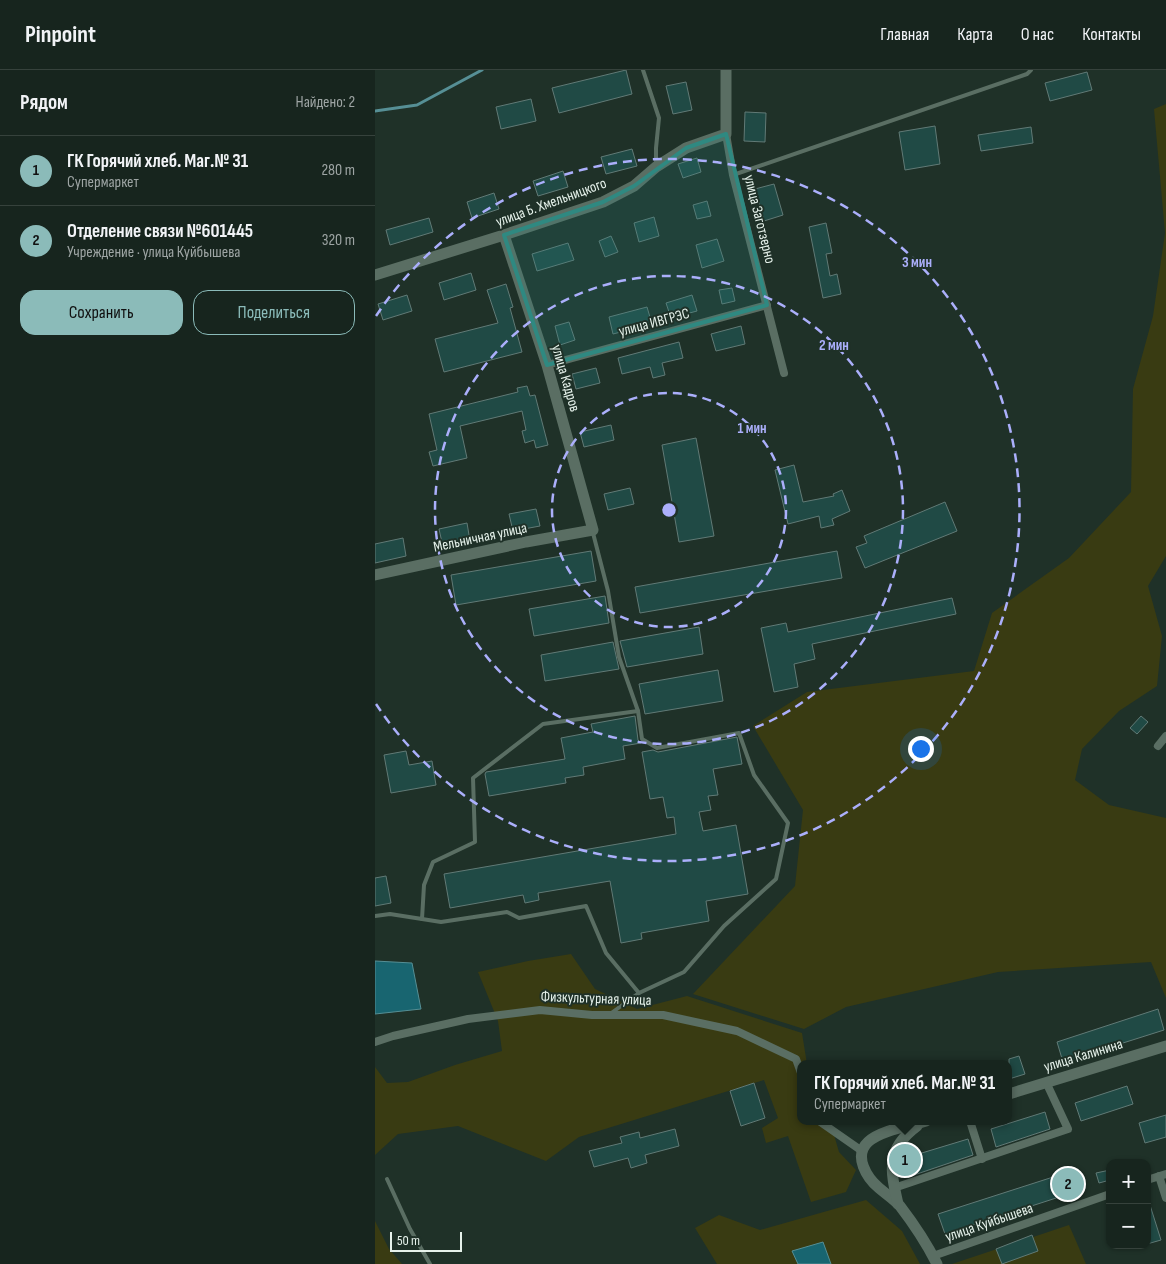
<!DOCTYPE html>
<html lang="ru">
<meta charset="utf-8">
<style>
body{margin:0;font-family:"Sofia Sans Condensed",sans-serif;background:#202d27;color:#f1f3f6}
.controls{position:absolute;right:15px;bottom:15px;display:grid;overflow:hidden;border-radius:10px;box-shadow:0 1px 4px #0004}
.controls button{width:45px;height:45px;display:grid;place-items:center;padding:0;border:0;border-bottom:1px solid #36423c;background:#17251e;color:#f1f3f6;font:25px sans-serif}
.scale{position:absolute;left:15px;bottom:12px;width:72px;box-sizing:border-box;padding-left:5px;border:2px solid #e6f2eb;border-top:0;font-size:14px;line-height:18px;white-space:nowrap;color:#e6f2eb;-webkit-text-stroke:4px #1f3128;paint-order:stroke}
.you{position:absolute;left:545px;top:678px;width:18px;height:18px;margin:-12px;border:4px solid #fff;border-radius:50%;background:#1a73e8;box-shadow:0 0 0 8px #1a73e833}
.badge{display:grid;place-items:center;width:32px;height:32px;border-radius:50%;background:#8bbbb9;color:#111;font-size:16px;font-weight:700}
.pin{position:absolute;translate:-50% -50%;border:2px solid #fff;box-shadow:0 1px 5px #0006}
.popup{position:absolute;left:422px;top:990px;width:215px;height:65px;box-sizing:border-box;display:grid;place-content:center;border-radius:10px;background:#17251e;filter:drop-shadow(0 1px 4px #0005);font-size:16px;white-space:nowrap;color:#9ea5a4}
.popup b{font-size:19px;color:#f1f3f6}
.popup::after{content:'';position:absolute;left:50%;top:100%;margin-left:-10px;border:10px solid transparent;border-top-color:#17251e}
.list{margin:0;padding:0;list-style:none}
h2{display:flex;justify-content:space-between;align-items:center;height:65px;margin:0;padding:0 20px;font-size:21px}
h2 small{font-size:16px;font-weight:400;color:#9ea5a4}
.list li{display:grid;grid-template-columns:32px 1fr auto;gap:15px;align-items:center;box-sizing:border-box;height:70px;padding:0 20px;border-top:1px solid #36423c}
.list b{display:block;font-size:19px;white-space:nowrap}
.list p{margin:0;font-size:16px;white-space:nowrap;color:#9ea5a4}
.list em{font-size:16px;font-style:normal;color:#9ea5a4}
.actions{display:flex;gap:10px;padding:15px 20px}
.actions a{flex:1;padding:11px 0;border:1px solid #8bbbb9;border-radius:15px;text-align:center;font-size:18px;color:#8bbbb9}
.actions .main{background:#8bbbb9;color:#111}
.map{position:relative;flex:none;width:791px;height:1194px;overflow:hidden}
header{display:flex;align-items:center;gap:30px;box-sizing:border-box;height:70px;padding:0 25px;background:#17251e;border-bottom:1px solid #36423c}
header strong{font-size:24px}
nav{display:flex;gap:28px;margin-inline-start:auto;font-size:18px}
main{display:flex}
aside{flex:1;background:#17251e}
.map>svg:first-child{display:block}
</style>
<header>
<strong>Pinpoint</strong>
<nav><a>Главная</a><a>Карта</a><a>О нас</a><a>Контакты</a></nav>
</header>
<main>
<aside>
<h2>Рядом<small>Найдено: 2</small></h2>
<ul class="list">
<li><span class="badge">1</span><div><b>ГК Горячий хлеб. Маг.№ 31</b><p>Супермаркет</p></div><em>280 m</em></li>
<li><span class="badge">2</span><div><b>Отделение связи №601445</b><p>Учреждение · улица Куйбышева</p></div><em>320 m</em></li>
</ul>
<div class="actions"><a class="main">Сохранить</a><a>Поделиться</a></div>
</aside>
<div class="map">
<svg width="791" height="1194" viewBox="0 0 791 1194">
<rect width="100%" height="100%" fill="#1f3128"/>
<g fill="#393b12">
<path d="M791 34V486L773 516 787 566 782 616 744 641 707 679 700 710 734 735 791 748V928L776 892 623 902 471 937 429 959 318 924 420 816 428 740 378 656 432 622 599 601 617 543 694 488 756 422 758 319 778 246 790 163 779 39Z"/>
<path d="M196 884 220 919 262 939 312 926 427 963 432 994H426V1051H455L464 1082 481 1100 471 1122 436 1132 413 1066 391 1073 387 1058 403 1048 389 1010 204 1067 171 1091 83 1056 23 1064 0 1085V997L12 1013 33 1012 80 995 127 981 123 951 103 902 153 891Z"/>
<path d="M491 1130 527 1161 545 1194H456L448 1172 417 1181 423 1194H342L320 1158 344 1145 385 1160Z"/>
<path d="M0 1151 14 1179 27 1194H0Z"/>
<path d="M694 1155 711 1194H577Z"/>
</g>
<g fill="#186570" stroke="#568f95">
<path d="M0 891 37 893 46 939 0 944Z"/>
<path d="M448 1172 456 1194H423L417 1181Z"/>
</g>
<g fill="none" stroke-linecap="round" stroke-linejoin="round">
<path stroke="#568f95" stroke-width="3" d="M0 41 42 35 107 0"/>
</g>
<g fill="#204a45" stroke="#617a76">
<path d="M251 0 257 24 184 43 177 18Z"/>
<path d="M712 2 717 20 675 31 670 13Z"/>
<path d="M311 12 317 40 298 44 291 16Z"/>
<path d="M156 29 161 51 126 59 121 37Z"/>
<path d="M370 42 391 43 390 72 369 71Z"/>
<path d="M560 56 565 94 530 100 524 62Z"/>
<path d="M656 57 658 73 606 81 603 65Z"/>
<path d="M257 79 262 96 231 104 226 87Z"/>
<path d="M322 88 326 102 308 108 303 94Z"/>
<path d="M188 101 193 117 163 126 158 111Z"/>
<path d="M399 114 408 145 389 151 380 119Z"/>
<path d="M119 123 124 139 97 148 92 132Z"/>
<path d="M332 131 336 146 322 149 318 135Z"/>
<path d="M279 147 284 166 264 172 259 153Z"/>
<path d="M54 148 58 162 15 175 11 160Z"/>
<path d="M451 153 457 183 451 184 455 206 462 204 466 224 448 228 434 157Z"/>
<path d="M236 166 243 182 230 187 224 171Z"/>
<path d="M342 169 349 191 327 198 321 175Z"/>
<path d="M193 173 199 190 162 201 157 184Z"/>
<path d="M96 203 101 220 69 230 64 213Z"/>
<path d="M131 214 138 237 135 238 147 282 69 302 60 269 123 253 112 220Z"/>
<path d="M357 218 360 231 347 234 344 220Z"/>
<path d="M32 225 37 241 8 250 3 234Z"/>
<path d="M317 225 322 241 296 248 291 233Z"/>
<path d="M272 237 277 254 238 264 234 247Z"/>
<path d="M194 252 200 270 185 275 180 256Z"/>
<path d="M366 256 370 274 341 281 336 264Z"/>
<path d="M304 272 308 288 287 293 290 305 278 308 275 297 247 304 243 288Z"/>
<path d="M221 298 225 313 201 319 197 304Z"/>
<path d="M152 316 155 326 160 325 173 375 161 378 159 370 150 373 147 361 151 360 147 341 85 356 92 388 58 396 54 382 62 380 54 344 143 322 142 318Z"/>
<path d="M236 355 239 370 209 377 205 362Z"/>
<path d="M321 368 339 466 304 472 287 375Z"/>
<path d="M419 395 428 432 459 426 458 424 467 420 475 441 457 449 459 455 446 458 444 446 413 454 400 400Z"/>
<path d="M255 418 259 434 233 440 229 424Z"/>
<path d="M570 432 582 461 490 498 481 477 492 473 489 466Z"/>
<path d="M161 439 165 456 138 461 134 444Z"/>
<path d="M92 453 95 471 68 477 64 459Z"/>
<path d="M28 468 31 486 0 493V474Z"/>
<path d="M216 481 221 511 81 535 76 505Z"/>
<path d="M462 481 467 508 265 543 260 517Z"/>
<path d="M230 526 234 553 159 566 154 539Z"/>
<path d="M577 528 581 544 437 574 440 589 419 594 423 617 399 622 386 558 411 553 413 562Z"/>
<path d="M324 557 328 584 252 597 245 571Z"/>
<path d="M238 572 244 599 170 611 166 585Z"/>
<path d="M343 600 348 631 270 644 264 614Z"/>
<path d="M260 646 263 670 266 673 248 676 250 689 208 697 209 705 190 708 191 713 114 726 110 704 111 702 190 689 186 668 218 662 216 654Z"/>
<path d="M766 646 773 652 762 664 755 658Z"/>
<path d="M362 667 367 694 338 699 343 725 333 726 336 740 324 742 328 761 361 755 373 824 331 831 334 851 266 863 267 869 246 873 235 811 163 823 164 830 150 833 148 825 75 838 69 804 301 764 299 747 292 748 288 727 275 729 267 682 278 680 283 682Z"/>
<path d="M31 681 34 695 57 691 61 715 16 723 9 685Z"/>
<path d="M11 806 16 833 0 836V808Z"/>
<path d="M783 939 789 960 688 992 682 972Z"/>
<path d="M644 986 650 1004 634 1009V989Z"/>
<path d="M379 1013 390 1048 366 1056 355 1021Z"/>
<path d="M752 1016 758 1034 706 1051 700 1033Z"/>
<path d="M670 1042 675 1059 621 1077 616 1059Z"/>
<path d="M791 1045V1067L770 1073 764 1053Z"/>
<path d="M300 1059 304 1076 270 1085 272 1093 256 1098 253 1088 219 1097 214 1081 247 1073 245 1067 264 1062 265 1068Z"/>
<path d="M593 1069 598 1085 533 1107 527 1089Z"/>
<path d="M703 1099 709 1119 570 1164 563 1144Z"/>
<path d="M735 1100V1110L724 1113 721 1103Z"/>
<path d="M772 1132H774L786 1170 772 1174Z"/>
<path d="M657 1165 663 1181 627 1194 621 1179Z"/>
</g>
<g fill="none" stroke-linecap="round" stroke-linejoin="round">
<g stroke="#5a6e63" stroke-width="4">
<path d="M268 0 284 48 281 78V94"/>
<path d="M358 105 652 4 656 0"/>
<path d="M218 463 233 521 244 587 263 641 267 669 282 678 364 663 379 705 413 753 401 809 349 856 309 902 264 923 235 944"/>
<path d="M0 846 15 844 47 849 49 815 58 792 100 772 98 708 168 654 263 641"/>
<path d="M47 849 66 852 132 842 144 848 211 836 231 883 264 923"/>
<path d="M12 1109 35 1159 55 1194"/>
</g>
<g stroke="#5a6e63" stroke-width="8">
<path d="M351 64 358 105 409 303"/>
<path d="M172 295 392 235"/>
<path d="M783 676 791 666"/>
<path d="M0 972 18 966 93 949 165 940 217 945H288L362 961 421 989 426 1003"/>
<path d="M444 1051 487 1081"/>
<path d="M595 1051 607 1089"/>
<path d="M784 1106 791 1128"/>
<path d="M772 1110 791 1104"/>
<path d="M519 1118 693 1059 671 1012"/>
<path d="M558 1186 735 1124"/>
</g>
<g stroke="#5a6e63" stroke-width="11">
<path d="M0 205 129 165 228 132 259 116 281 97 311 78 351 64V0"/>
<path d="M0 505 151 472 218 460 172 295 129 165"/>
<path d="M634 1024 791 976"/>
<path d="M551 1051C535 1056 506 1060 493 1072 478 1086 492 1108 504 1118 511 1124 519 1129 525 1136 538 1153 552 1174 562 1194"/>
<path d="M523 1134C515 1099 511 1079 542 1056"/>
</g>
</g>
<path fill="#2f8981" fill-opacity="0.2" stroke="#2f8981" stroke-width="4" stroke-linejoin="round" d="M351 64 392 235 172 295 129 165 228 132 259 116 311 78Z"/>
<g fill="none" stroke="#abaffb" stroke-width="2.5" stroke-dasharray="9 6">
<circle cx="294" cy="440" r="117"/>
<circle cx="294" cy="440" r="234"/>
<path d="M1 246A351 351 0 1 1 1 634"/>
</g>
<g text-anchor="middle" stroke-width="4" stroke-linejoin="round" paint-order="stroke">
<g font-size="15" fill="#e6f2eb" stroke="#1f3128">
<text transform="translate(176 132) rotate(-20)" y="5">улица Б. Хмельницкого</text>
<text transform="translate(385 149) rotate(76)" y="5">улица Заготзерно</text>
<text transform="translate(279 252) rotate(-15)" y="5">улица ИВГРЭС</text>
<text transform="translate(191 308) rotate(74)" y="5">улица Кадров</text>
<text transform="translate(105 467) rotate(-12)" y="5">Мельничная улица</text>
<text transform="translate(221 928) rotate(2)" y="5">Физкультурная улица</text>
<text transform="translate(708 985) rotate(-17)" y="5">улица Калинина</text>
<text transform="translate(614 1152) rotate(-19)" y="5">улица Куйбышева</text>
</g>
</g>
<circle cx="294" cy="440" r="8" fill="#abaffb" stroke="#1f3128" stroke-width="2.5"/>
<g font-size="15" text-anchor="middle" font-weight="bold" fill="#abaffb" stroke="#1f3128" stroke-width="4" stroke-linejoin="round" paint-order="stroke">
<text x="542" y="197">3 мин</text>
<text x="459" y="280">2 мин</text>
<text x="377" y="363">1 мин</text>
</g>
</svg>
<div class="controls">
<button>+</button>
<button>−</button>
</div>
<div class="scale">50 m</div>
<div class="you"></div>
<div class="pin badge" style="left:530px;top:1090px">1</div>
<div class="popup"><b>ГК Горячий хлеб. Маг.№ 31</b>Супермаркет</div>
<div class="pin badge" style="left:693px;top:1114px">2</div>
</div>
</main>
